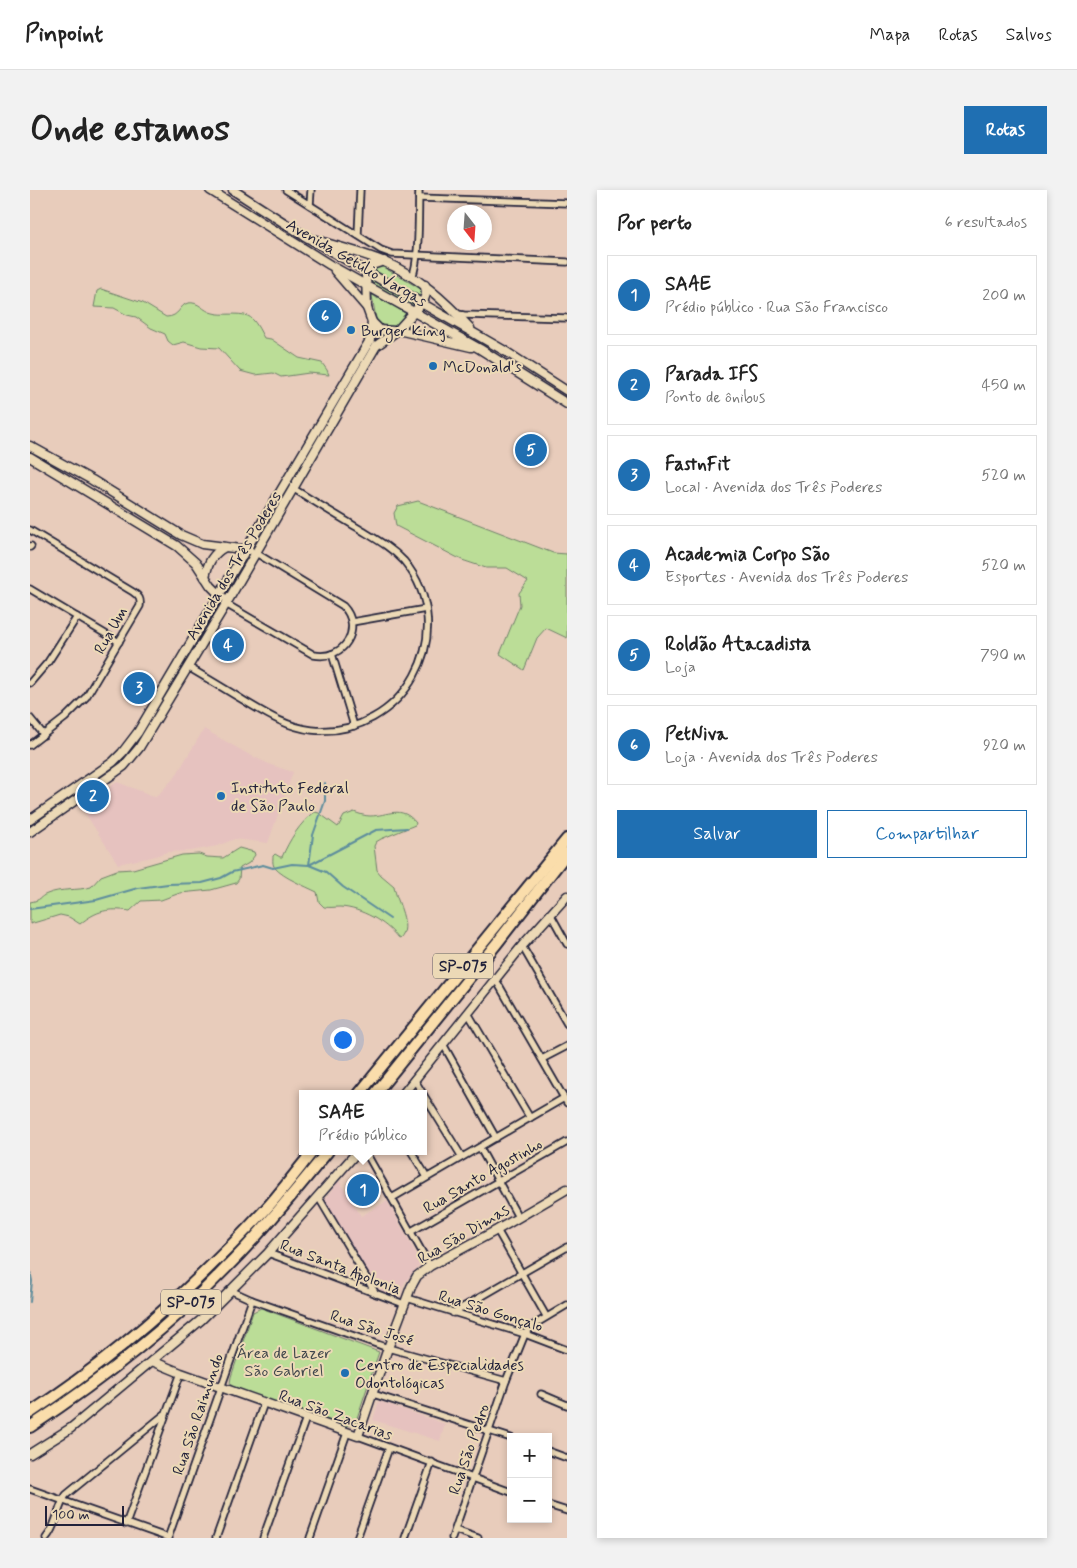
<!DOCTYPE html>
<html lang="pt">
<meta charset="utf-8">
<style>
body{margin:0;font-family:Mynerve,sans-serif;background:#f2f2f2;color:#222}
.controls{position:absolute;right:15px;bottom:15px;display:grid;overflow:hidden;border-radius:0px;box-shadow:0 2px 8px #0003}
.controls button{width:45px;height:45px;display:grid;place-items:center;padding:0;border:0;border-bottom:1px solid #e0e0e0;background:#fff;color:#222;font:25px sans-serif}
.compass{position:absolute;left:417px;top:15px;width:45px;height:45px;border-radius:50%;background:#fff;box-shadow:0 2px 8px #0003;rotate:163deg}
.scale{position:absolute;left:15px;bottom:12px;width:79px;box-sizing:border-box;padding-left:5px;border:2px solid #22223b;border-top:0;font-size:14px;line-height:18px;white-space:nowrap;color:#22223b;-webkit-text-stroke:4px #ecd9b6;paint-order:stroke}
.you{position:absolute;left:312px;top:849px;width:18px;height:18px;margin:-12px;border:4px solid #fff;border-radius:50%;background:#1a73e8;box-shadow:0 0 0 8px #1a73e833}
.badge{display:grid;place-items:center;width:32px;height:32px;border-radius:50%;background:#1f6fb2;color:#fff;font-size:16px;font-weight:700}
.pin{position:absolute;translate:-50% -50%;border:2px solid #fff;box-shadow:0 1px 5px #0006}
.popup{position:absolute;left:269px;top:900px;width:128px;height:65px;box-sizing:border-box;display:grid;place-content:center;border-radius:0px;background:#fff;filter:drop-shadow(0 1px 4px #0005);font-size:16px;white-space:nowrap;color:#767676}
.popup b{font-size:19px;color:#222}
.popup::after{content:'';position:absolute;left:50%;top:100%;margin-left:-10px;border:10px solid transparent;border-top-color:#fff}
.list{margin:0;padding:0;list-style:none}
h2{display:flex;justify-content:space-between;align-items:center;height:65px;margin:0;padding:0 20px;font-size:21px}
h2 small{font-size:16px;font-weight:400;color:#767676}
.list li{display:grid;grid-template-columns:32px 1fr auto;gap:15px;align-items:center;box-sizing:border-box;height:80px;margin:0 10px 10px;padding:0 10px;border:1px solid #e0e0e0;border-radius:0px}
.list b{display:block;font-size:19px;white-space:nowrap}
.list p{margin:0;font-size:16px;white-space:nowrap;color:#767676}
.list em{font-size:16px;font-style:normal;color:#767676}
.actions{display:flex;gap:10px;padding:15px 20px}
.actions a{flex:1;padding:11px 0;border:1px solid #1f6fb2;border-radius:0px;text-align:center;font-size:18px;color:#1f6fb2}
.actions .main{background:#1f6fb2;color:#fff}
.map{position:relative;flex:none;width:537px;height:1348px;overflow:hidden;border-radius:0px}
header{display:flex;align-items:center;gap:30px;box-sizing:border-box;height:70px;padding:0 25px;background:#fff;border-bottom:1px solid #e0e0e0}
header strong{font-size:24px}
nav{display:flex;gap:28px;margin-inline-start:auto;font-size:18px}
.intro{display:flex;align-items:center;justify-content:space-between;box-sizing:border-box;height:120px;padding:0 30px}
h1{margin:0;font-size:35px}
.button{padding:12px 22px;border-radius:0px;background:#1f6fb2;color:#fff;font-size:18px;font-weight:700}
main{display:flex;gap:30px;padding:0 30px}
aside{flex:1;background:#fff;border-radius:0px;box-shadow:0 2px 8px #0003}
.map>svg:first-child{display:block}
</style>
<header>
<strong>Pinpoint</strong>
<nav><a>Mapa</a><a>Rotas</a><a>Salvos</a></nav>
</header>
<div class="intro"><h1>Onde estamos</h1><a class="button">Rotas</a></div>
<main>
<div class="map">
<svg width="537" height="1348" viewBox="0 0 537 1348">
<rect width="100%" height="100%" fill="#e8ccbb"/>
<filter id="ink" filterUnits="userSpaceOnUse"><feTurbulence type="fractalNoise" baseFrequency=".02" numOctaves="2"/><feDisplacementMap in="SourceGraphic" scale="10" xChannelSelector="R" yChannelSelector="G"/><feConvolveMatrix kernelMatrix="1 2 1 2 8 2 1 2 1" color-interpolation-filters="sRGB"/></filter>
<g filter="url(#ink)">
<g fill="#e6c2bf">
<path d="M174 539 218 564 241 575 263 582 238 653 205 649 187 656 161 661 137 662 122 667 88 674 51 617 52 615 87 592 126 607 145 587Z"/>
<path d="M309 991 331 1026 357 1011 389 1069V1076L375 1092 368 1107 361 1105 349 1099 294 1010Z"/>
<path d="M349 1211 415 1234 410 1251 343 1230Z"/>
</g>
<g fill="#bbdd97" stroke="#6e8069">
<path d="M351 76 391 99 393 102 391 109 342 81Z"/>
<path d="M341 90 384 113 383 115 381 116 343 95Z"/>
<path d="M71 99 113 113 136 127C150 127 149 115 158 113 169 111 173 121 183 123 193 126 207 122 218 126 225 129 230 141 234 148L241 149 269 168 292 173 297 180 299 185 279 183 251 187 243 183 225 185 210 181 189 158 171 157 154 152 143 155 138 151 135 144 121 138 106 127 97 125 84 118 64 117 67 101Z"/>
<path d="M343 105 348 109V105L376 124C367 137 362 144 347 134L342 106Z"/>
<path d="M388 311 523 363 537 364V448L516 438 507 448 494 480 470 464 490 415 489 403 498 391 477 378H456L432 370 366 336 364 323 368 316Z"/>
<path d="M285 622 289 623 308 637 314 626 324 622C329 624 335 626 340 626 358 626 371 614 386 633L385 635 351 649 346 652 344 656 347 680 351 685 364 696C366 711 383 737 370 749L368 748C356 732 331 718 310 717 304 717 300 718 294 717L289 712 287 702C275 696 254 688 245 678 242 674 243 670 243 666L245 664 250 667H252C259 651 270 632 285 622Z"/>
<path d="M209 658 224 662 225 665 219 673 210 678 209 689 206 693 181 700 150 703 131 710 111 711 100 721C79 718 67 720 50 734L39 727 30 725 0 734V712C12 710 9 707 17 704 31 698 47 701 61 697L71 686 87 680 103 679 152 665 169 664 177 667 193 668Z"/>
<path d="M231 1118 349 1162 325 1234 316 1236 202 1197 200 1193 201 1187 223 1122Z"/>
</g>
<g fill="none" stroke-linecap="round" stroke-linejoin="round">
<g stroke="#5d8d9d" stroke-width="2">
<path d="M279 675 346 640 377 638"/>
<path d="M279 675 283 645 295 611V593"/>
<path d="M0 719 66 710 108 698 138 694 172 693 191 688 202 682 233 675 243 678 262 674 279 675 296 682 313 697 360 729"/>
<path d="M0 1081 2 1091 0 1112"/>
</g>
<g stroke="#22223b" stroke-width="9">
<g id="street">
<path d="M256 0 351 60 362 64 537 72"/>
<path d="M389 8 537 13"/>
<path d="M280 15 281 0"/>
<path d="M328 45 330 0"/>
<path d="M382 87C390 70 388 21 389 0"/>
<path d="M427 124 434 125 537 128"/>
<path d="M0 340 103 402C109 406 111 409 110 416L56 507 35 528 0 555"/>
<path d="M0 357 1 356"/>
<path d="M0 399 89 452"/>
<path d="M196 414 284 465C314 471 334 438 313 416L226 363"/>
<path d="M322 432 396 419"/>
<path d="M302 464 324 536"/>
<path d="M158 477C177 488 195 499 213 510 235 523 256 537 282 540 373 549 433 443 374 371 361 357 344 348 328 338 306 325 285 312 264 299"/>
<path d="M0 493 18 472 47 427"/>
<path d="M0 528 14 545"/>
<path d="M521 725 537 754"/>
<path d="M492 756 537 834"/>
<path d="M466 790 537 913"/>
<path d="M438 823 500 928"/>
<path d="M413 854 466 948"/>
<path d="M512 869 537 856"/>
<path d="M384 889 393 904"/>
<path d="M393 904 432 967"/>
<path d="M450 958 488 1027"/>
<path d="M335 961 400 1076"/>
<path d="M381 961 397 987"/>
<path d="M289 1008 346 1104"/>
<path d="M362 1008 534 908"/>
<path d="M467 1040 516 1126"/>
<path d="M380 1042 537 952"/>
<path d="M238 1063 374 1114"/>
<path d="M202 1101 222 1110 358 1158 476 1191"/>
<path d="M377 1108 495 1144 537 1160"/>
<path d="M423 1123 537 1057"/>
<path d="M343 1204 481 1248"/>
<path d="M511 1204 537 1215"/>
<path d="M328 1246 481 1302"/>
<path d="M518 1261 537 1268"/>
<path d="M0 1299 139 1348"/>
<path d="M518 1315 537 1321"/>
<path d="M96 1334 151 1183"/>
<path d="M425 1340 448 1348"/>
<path d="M16 1348C27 1336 27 1318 36 1305L135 1224"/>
<path d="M138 1348 222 1110"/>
<path d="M186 1348 234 1213"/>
<path d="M233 1348 276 1228"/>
<path d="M280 1348 317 1243"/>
<path d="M327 1348 359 1258"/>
<path d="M375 1348 402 1272"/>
<path d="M422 1348 476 1191 495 1144 502 1136 537 1115"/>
</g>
</g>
<g stroke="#22223b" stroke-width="11">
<g id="secondary">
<path d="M180 0 300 75 450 159 537 214"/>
<path d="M203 0 273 45 475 161 537 201"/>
<path d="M286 50C308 57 331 62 352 71 387 85 415 111 440 138"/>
<path d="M305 81 337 118"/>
<path d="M342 132 350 140 364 141"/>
<path d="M368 140 441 157"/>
<path d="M0 256 62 290 151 345 172 354 219 360"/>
<path d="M0 267 147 356 166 373 181 396 192 407"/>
<path d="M175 387C178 373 182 364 195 357"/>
<path d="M0 630 83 572 92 563 108 542 340 150 342 132 337 118 336 82 342 75 354 71"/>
<path d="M0 642 83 584 94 576 109 558 196 414 346 156 368 140 393 112 396 104 395 95"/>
<path d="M373 904 492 756 537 706"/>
<path d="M122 1171 151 1183 328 1246 358 1158 381 1097 387 1086 400 1076 467 1040 537 999"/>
<path d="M0 1264 41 1238 171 1130 238 1063 328 961"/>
</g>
</g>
<g stroke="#22223b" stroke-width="14">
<g id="highway">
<path d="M329 904 537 649"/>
<path d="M345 904 467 753 537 663"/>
<path d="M0 1223C87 1166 165 1096 235 1020 252 1001 267 981 283 961"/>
<path d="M0 1237C70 1191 137 1139 195 1079 232 1042 265 1002 298 961"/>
</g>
</g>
<use href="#street" stroke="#ecd9b6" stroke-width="5.5"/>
<use href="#secondary" stroke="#ecd9b6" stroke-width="8"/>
<use href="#highway" stroke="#faddab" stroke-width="10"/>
</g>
</g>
<g fill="#1f6fb2" stroke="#ecd9b6" stroke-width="2">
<circle cx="321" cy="140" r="5"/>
<circle cx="403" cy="176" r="5"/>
<circle cx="191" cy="606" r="5"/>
<circle cx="315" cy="1183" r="5"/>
</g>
<g text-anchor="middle" stroke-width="4" stroke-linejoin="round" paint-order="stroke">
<g fill="#ecd9b6" stroke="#5f5960" stroke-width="1">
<rect x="403" y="763.5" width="60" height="25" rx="4"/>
<rect x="131" y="1099.5" width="60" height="25" rx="4"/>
</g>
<g font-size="15" font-weight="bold" fill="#22223b">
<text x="433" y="781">SP-075</text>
<text x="161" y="1117">SP-075</text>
</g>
<g font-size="16" fill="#22223b" stroke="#ecd9b6">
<text transform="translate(327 72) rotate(30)" y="6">Avenida Getúlio Vargas</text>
<text transform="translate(203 375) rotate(-59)" y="6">Avenida dos Três Poderes</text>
<text transform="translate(80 440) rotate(-60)" y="6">Rua Um</text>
<text transform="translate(452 985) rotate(-30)" y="6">Rua Santo Agostinho</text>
<text transform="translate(433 1043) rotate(-30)" y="6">Rua São Dimas</text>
<text transform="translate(311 1076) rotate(21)" y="6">Rua Santa Apolonia</text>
<text transform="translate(461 1120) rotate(17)" y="6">Rua São Gonçalo</text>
<text transform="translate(342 1137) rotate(18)" y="6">Rua São José</text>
<text transform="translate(167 1224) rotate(-71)" y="6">Rua São Raimundo</text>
<text transform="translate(306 1224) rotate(20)" y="6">Rua São Zacarias</text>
<text transform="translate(438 1259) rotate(-71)" y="6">Rua São Pedro</text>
</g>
<g font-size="16" fill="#22223b" stroke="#ecd9b6" text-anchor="start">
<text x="331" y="146">Burger King</text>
<text x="413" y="182">McDonald's</text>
<text x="201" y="603">Instituto Federal<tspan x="201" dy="18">de São Paulo</tspan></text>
<text x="325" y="1180">Centro de Especialidades<tspan x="325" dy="18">Odontológicas</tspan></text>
</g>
<g font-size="16" fill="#41474d" stroke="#ecd9b6">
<text x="254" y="1168">Área de Lazer<tspan x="254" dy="18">São Gabriel</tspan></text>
</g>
</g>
</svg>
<div class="controls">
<button>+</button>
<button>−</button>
</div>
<svg class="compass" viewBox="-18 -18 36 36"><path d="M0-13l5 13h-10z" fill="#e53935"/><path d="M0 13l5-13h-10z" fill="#767676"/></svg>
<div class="scale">100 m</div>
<div class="you"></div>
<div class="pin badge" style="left:333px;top:1000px">1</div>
<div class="popup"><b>SAAE</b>Prédio público</div>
<div class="pin badge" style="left:63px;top:606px">2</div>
<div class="pin badge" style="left:109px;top:498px">3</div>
<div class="pin badge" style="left:198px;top:455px">4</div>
<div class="pin badge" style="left:501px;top:260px">5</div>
<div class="pin badge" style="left:295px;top:126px">6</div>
</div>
<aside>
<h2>Por perto<small>6 resultados</small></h2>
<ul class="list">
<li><span class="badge">1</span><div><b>SAAE</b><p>Prédio público · Rua São Francisco</p></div><em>200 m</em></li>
<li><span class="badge">2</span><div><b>Parada IFS</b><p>Ponto de ônibus</p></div><em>450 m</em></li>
<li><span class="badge">3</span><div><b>FastnFit</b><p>Local · Avenida dos Três Poderes</p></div><em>520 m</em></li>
<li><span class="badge">4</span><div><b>Academia Corpo São</b><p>Esportes · Avenida dos Três Poderes</p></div><em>520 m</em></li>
<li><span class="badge">5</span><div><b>Roldão Atacadista</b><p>Loja</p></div><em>790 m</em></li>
<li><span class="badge">6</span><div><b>PetNiva</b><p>Loja · Avenida dos Três Poderes</p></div><em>920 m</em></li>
</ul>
<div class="actions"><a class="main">Salvar</a><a>Compartilhar</a></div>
</aside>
</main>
